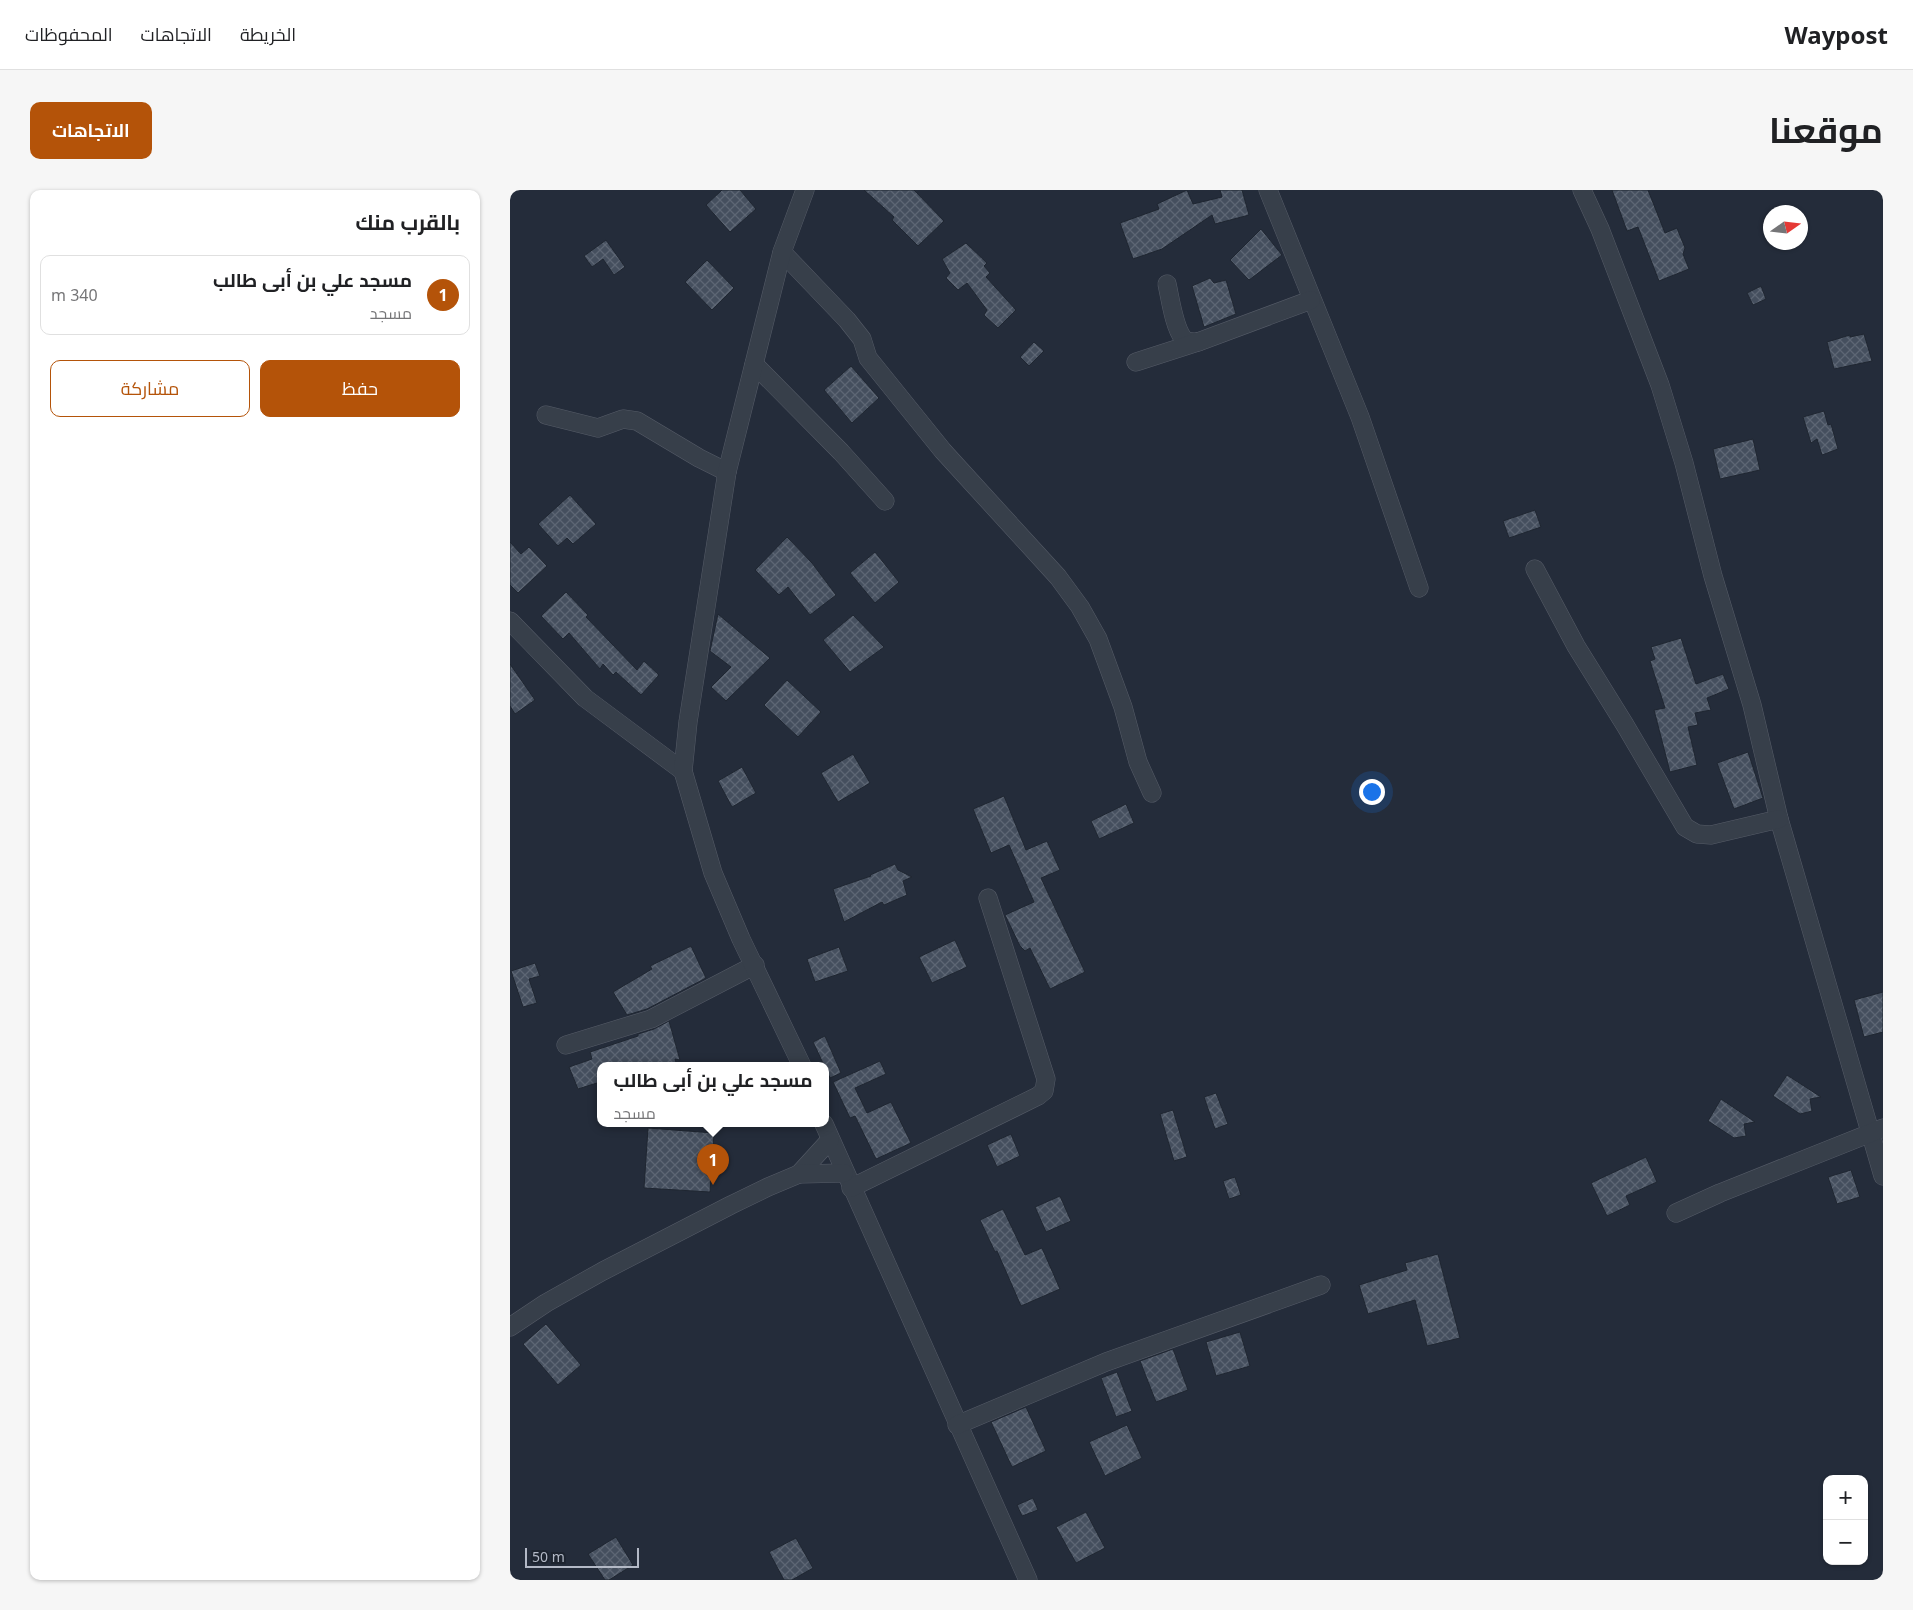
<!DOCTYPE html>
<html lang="ar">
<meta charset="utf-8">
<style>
body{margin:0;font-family:"Noto Sans",Cairo,sans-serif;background:#f6f6f6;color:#202124;direction:rtl}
.controls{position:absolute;right:15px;bottom:15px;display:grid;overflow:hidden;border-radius:10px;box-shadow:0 1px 4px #0004}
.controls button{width:45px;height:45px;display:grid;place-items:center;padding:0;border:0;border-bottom:1px solid #e0e0e0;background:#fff;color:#202124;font:25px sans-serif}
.compass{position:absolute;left:1253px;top:15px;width:45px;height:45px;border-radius:50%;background:#fff;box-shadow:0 1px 4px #0004;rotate:76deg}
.scale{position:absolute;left:15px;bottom:12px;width:114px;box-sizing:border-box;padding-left:5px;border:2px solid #b3b9c6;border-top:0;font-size:14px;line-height:18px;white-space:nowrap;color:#b3b9c6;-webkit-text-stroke:4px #1d242f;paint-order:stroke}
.you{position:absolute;left:861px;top:601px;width:18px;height:18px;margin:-12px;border:4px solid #fff;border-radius:50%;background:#1a73e8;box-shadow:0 0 0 8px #1a73e833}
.badge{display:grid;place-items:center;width:32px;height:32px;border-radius:50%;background:#b45309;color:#fff;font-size:16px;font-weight:700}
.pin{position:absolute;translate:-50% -41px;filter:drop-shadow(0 1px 2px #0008)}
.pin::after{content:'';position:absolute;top:26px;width:18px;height:15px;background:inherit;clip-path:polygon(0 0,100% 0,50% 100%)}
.popup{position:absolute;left:87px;top:872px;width:232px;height:65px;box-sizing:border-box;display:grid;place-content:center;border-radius:10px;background:#fff;filter:drop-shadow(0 1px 4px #0005);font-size:16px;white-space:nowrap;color:#757577}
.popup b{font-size:19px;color:#202124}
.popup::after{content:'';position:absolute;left:50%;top:100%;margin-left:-10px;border:10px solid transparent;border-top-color:#fff}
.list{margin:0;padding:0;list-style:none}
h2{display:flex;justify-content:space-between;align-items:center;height:65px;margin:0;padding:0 20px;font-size:21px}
h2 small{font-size:16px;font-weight:400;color:#757577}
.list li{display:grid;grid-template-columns:32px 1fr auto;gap:15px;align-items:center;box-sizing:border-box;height:80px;margin:0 10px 10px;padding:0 10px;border:1px solid #e0e0e0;border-radius:10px}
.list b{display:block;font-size:19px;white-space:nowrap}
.list p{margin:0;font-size:16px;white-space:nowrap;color:#757577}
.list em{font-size:16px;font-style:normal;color:#757577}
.actions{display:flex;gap:10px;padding:15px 20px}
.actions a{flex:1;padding:11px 0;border:1px solid #b45309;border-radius:10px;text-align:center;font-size:18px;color:#b45309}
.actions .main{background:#b45309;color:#fff}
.map{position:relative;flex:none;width:1373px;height:1390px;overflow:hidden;direction:ltr;border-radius:10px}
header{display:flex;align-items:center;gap:30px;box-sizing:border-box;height:70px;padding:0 25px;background:#fff;border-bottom:1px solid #e0e0e0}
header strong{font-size:24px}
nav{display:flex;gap:28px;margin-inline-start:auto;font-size:18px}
.intro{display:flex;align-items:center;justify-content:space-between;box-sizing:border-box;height:120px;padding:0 30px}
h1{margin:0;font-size:35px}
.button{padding:12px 22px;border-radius:10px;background:#b45309;color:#fff;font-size:18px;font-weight:700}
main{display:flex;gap:30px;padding:0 30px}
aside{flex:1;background:#fff;border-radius:10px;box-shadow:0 1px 4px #0004}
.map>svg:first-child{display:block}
</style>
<header>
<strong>Waypost</strong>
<nav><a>الخريطة</a><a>الاتجاهات</a><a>المحفوظات</a></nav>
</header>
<div class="intro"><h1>موقعنا</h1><a class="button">الاتجاهات</a></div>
<main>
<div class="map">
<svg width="1373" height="1390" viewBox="0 0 1373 1390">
<defs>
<pattern id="building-cross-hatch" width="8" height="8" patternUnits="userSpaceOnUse" patternTransform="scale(1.25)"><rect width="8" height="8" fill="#454f5e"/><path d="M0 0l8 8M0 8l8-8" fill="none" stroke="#5d6674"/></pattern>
</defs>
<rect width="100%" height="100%" fill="#242c3a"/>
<g fill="url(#building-cross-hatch)" stroke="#1f2631">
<path d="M212 0H230L246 19 220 42 196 15Z"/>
<path d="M354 0H404L434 31 408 56 382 30 384 27Z"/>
<path d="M677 0 683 14 712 7 710 0H732L739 25 705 34 702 25 652 59 623 69 610 33 649 19 647 14Z"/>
<path d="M1102 0H1138L1155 43 1167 38 1175 58 1173 64 1179 79 1149 91 1128 37 1117 41Z"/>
<path d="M751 39 772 65 739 90 720 70Z"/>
<path d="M96 50 115 77 104 85 93 69 82 77 74 66Z"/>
<path d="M456 53 477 73 474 76 480 83 476 87 506 120 488 138 474 125 477 120 457 93 448 100 436 88 440 83 432 69Z"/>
<path d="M197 70 224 98 202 120 175 92Z"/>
<path d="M700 88 704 93 716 90 726 124 694 137 682 96Z"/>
<path d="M1251 96 1256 109 1243 115 1237 103Z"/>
<path d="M1354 144 1362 171 1324 179 1317 152 1340 145V147Z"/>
<path d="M524 152 534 161 519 176 510 167Z"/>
<path d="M341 176 369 208 342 233 314 200Z"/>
<path d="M1314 221 1318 235 1321 234 1328 259 1312 265 1307 249 1301 253 1293 227Z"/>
<path d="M1243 249 1250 280 1210 289 1203 259Z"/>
<path d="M60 305 86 334 63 354 57 348 48 356 28 334Z"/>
<path d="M1025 320 1031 337 999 348 993 331Z"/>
<path d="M277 347 302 373 326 405 300 425 278 397 269 405 245 380Z"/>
<path d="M0 352 11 364 19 357 37 376 8 403 0 395Z"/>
<path d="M365 362 389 392 365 413 340 383Z"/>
<path d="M56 402 78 425 76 427 127 480 134 471 149 485 131 505 106 482 103 485 93 474 90 479 59 443 53 449 31 426Z"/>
<path d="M208 424 260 468 216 511 201 497 221 477 200 461Z"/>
<path d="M343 425 374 457 340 482 313 450Z"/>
<path d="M1171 448 1186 494 1213 484 1219 499 1197 508 1201 520 1185 523 1188 535 1178 537 1187 575 1160 582 1144 520 1155 518 1140 471 1145 469 1141 457Z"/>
<path d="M0 474 25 510 5 524 0 516Z"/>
<path d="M277 490 311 522 288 547 254 515Z"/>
<path d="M1238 562 1253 608 1224 619 1207 573Z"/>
<path d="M343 564 360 593 328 612 311 583Z"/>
<path d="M232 577 246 603 222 617 208 591Z"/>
<path d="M494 606 516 660 537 651 550 680 531 688 575 782 540 799 520 758 515 761 510 756 495 725 524 712 499 655 481 663 463 619Z"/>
<path d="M616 614 624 633 589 649 581 631Z"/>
<path d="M385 674 388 680 402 687 393 691 397 705 374 715 372 712 334 732 323 699 361 686 360 685Z"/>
<path d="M445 750 457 777 422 793 409 767Z"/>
<path d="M181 756 196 788 137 819 117 825 103 802 142 779 140 776Z"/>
<path d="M329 757 338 781 305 792 297 769Z"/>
<path d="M25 773 30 786 19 789 27 813 13 817 1 781Z"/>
<path d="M1373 802V842L1354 847 1344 810Z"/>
<path d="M159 831 170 870 165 869 167 876H90V892L68 899 59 877 82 869 80 862 128 846V844L144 839Z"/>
<path d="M315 846 331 883 320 888 303 852Z"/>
<path d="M370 871 376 884 345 898 357 923 381 912 401 953 366 969 345 926 340 928 323 892Z"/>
<path d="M1277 885 1311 907 1300 909 1302 921 1290 924 1263 906Z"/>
<path d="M706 903 718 934 705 939 694 907Z"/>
<path d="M1211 909 1245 932 1234 934 1236 946 1224 948 1198 931Z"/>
<path d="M663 920 677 967 664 971 650 924Z"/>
<path d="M138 938 204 943 200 1002 134 998Z"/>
<path d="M501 944 510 966 487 977 477 955Z"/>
<path d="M1136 967 1147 992 1116 1006 1120 1015 1097 1026 1081 993Z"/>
<path d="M1341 980 1350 1007 1327 1014 1318 987Z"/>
<path d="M725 987 731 1005 719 1009 713 991Z"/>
<path d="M550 1006 561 1031 536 1042 525 1017Z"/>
<path d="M493 1019 515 1065 532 1058 550 1099 511 1116 487 1061 485 1062 470 1030Z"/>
<path d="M928 1064 950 1148 917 1156 905 1110 858 1124 849 1095 897 1080 895 1073Z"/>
<path d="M36 1134 71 1175 48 1195 13 1154Z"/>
<path d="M730 1142 740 1176 706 1186 696 1152Z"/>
<path d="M663 1159 678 1200 646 1212 630 1171Z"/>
<path d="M607 1182 622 1221 606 1227 591 1188Z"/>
<path d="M516 1217 536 1261 502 1277 481 1232Z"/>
<path d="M617 1235 632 1268 595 1286 579 1252Z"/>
<path d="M523 1308 528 1320 512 1326 507 1315Z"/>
<path d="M576 1322 595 1358 566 1373 546 1337Z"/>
<path d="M106 1347 123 1375 99 1390H95L78 1364Z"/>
<path d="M286 1348 303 1378 282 1390H274L259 1362Z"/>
</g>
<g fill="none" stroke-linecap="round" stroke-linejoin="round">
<g stroke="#565c68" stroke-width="19">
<g id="minor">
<path d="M758 0 850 227 909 398"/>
<path d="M1072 0 1090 39 1150 195 1174 273 1203 386 1242 515 1269 629 1373 986"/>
<path d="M272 62 337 130 352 149 358 168 433 261 548 387 570 417 588 449 613 517 628 572 642 603"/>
<path d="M657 94C660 107 664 137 673 148 676 152 683 152 688 152"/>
<path d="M626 172 688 152 801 110"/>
<path d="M244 174 331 262 375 311"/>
<path d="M36 225 88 238 113 229 127 231 189 268 217 282"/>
<path d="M1025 379 1066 456 1115 535 1175 637 1187 644 1201 645 1269 629"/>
<path d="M0 431 75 508 173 581"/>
<path d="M56 855 141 829 245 775"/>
<path d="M292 876 231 749 203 683 173 581 178 532 217 282 272 62 295 0"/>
<path d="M314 934 518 1390"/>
<path d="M289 984 320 950"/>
<path d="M341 998 528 906 534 901 536 889 478 708"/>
<path d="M1166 1023 1210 1003 1373 938"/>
<path d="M0 1137 36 1113 93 1081 221 1015 258 997 289 984 334 983"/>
<path d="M447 1235 596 1172 811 1095"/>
</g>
</g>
<use href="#minor" stroke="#373f4a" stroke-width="18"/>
</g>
</svg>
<div class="controls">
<button>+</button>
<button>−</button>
</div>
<svg class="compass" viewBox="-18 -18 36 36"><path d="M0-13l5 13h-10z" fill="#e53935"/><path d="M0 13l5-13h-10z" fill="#757577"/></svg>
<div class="scale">50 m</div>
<div class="you"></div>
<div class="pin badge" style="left:203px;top:995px">1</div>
<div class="popup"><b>مسجد علي بن أبى طالب</b>مسجد</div>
</div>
<aside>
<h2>بالقرب منك<small></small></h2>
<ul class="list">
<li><span class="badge">1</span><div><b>مسجد علي بن أبى طالب</b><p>مسجد</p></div><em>340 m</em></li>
</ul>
<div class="actions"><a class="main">حفظ</a><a>مشاركة</a></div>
</aside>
</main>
